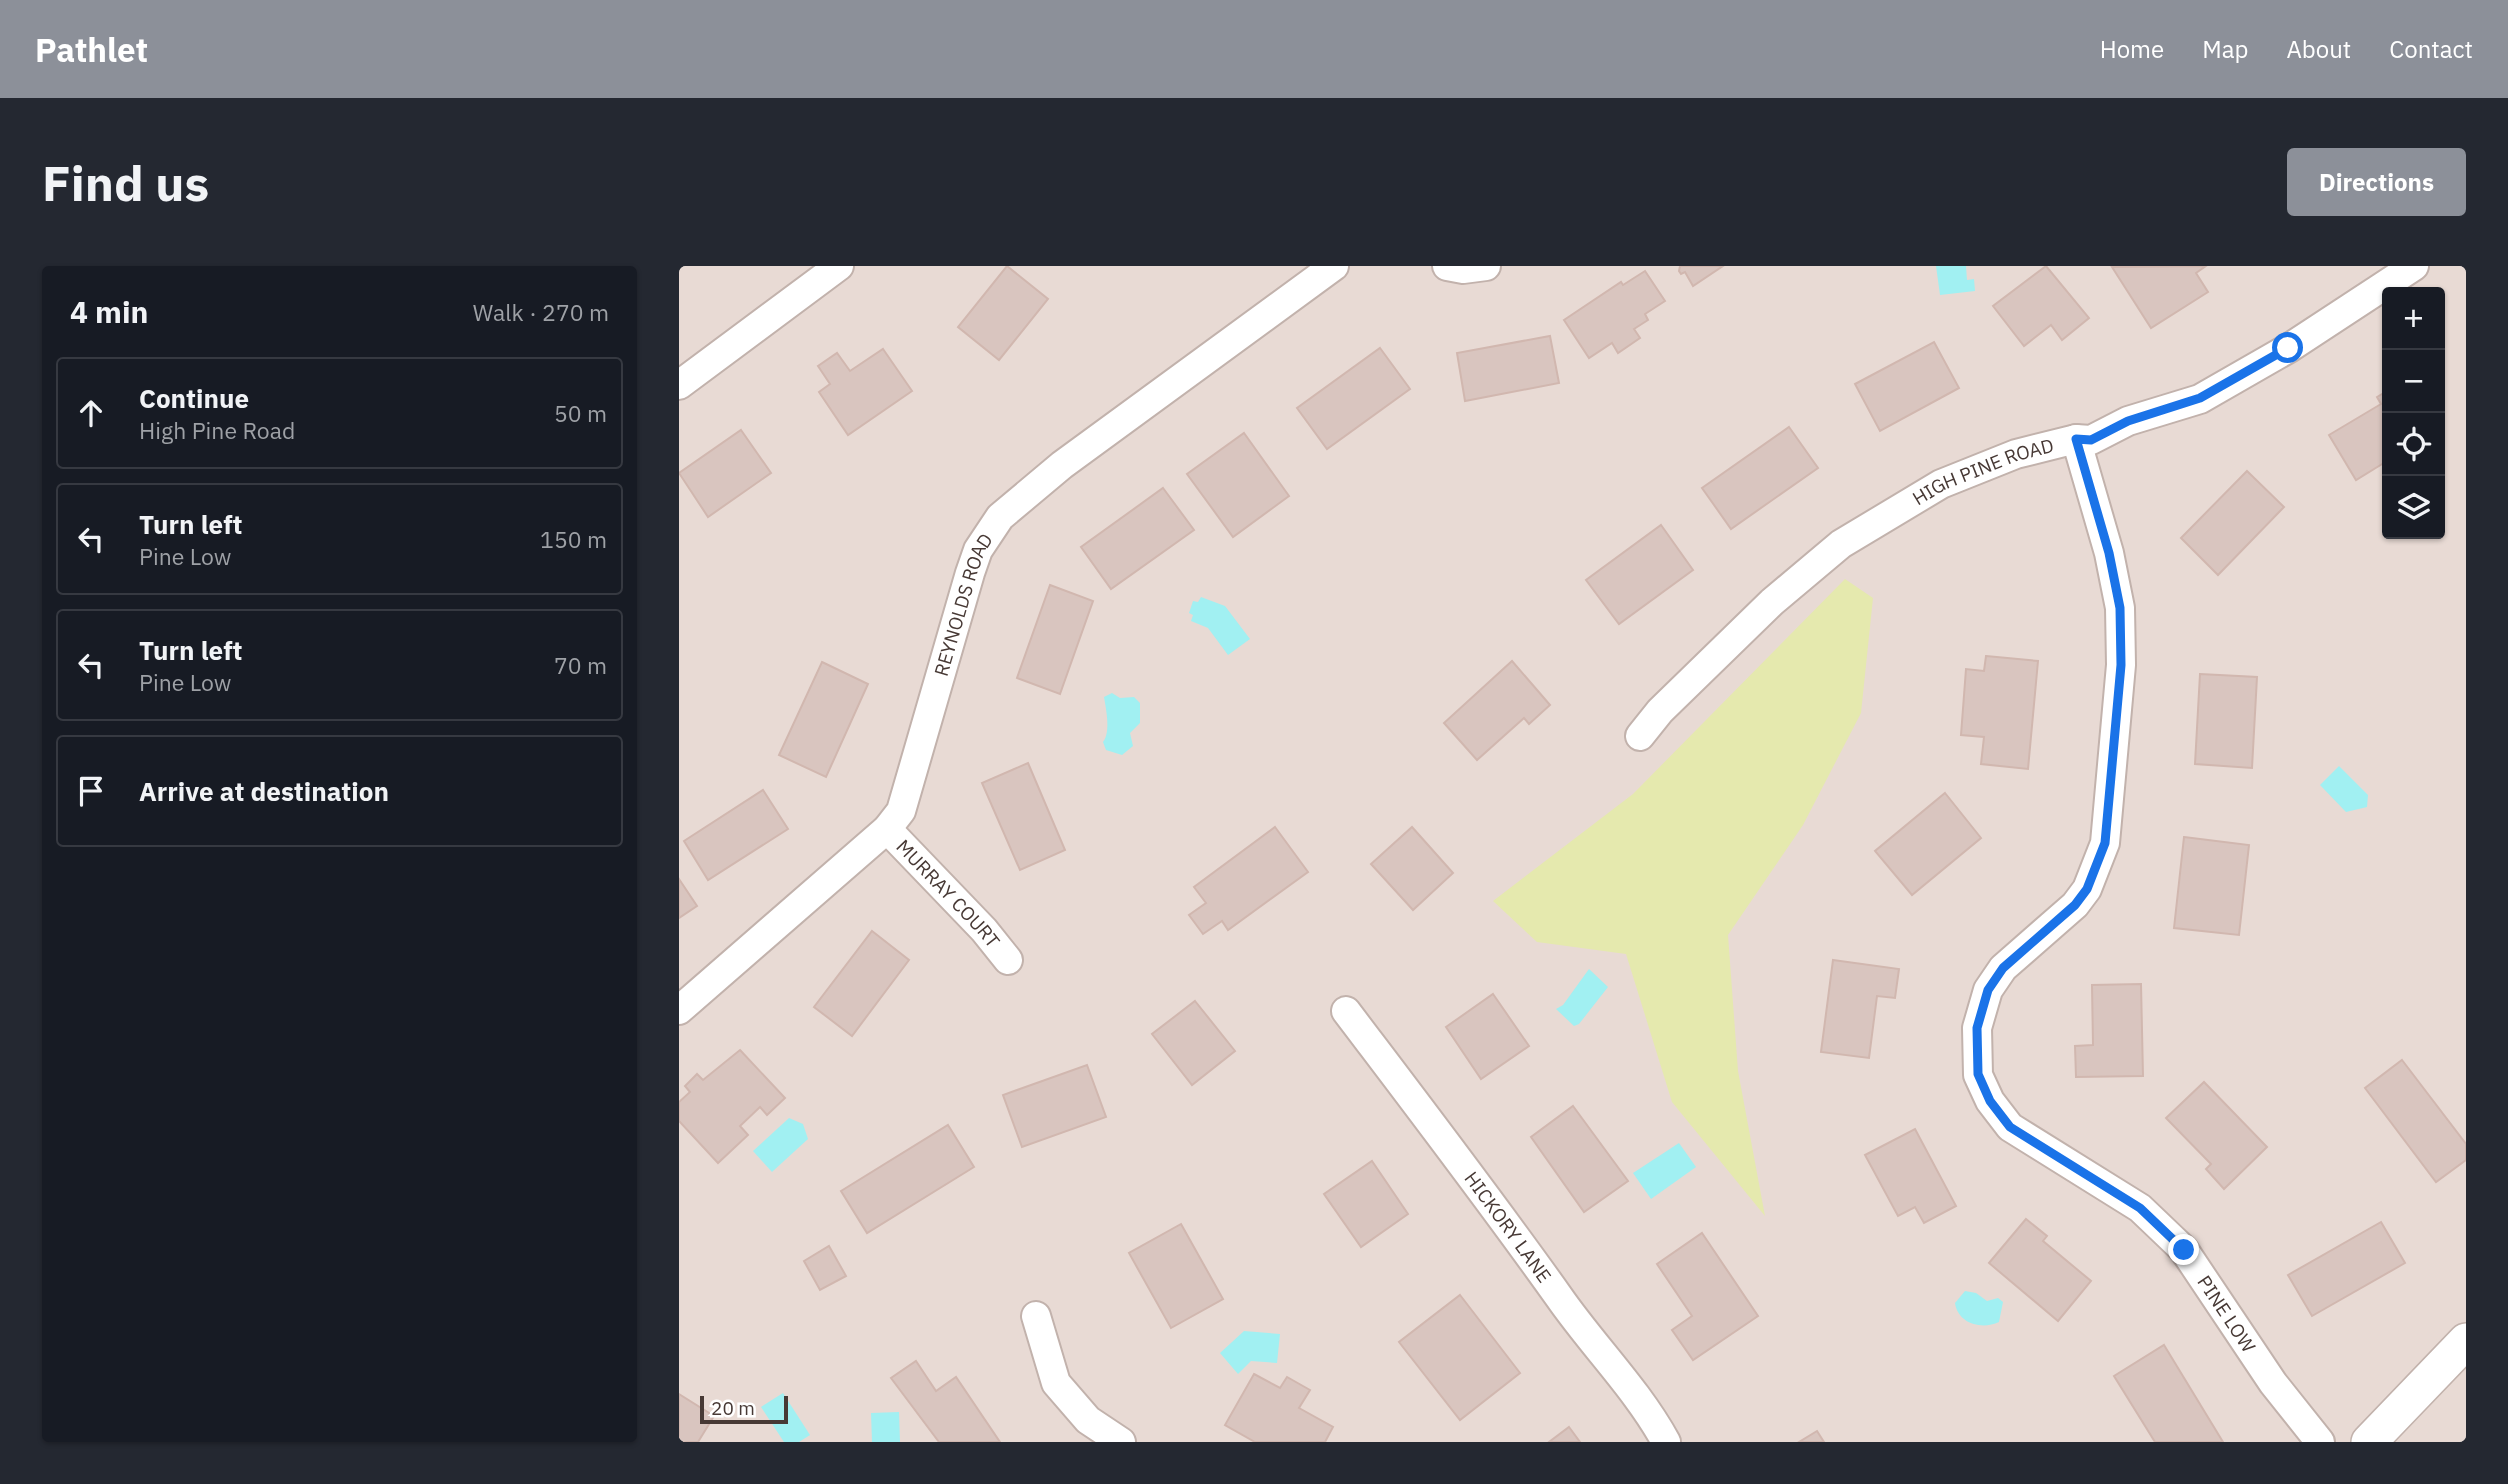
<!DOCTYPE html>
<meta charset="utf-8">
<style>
body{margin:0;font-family:"IBM Plex Sans",sans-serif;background:#242831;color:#f1f3f6}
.controls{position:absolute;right:21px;top:21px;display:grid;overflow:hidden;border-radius:7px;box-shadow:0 2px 5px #0004}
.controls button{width:63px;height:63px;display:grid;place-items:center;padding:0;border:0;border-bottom:2px solid #363941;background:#171b24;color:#f1f3f6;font:35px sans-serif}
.scale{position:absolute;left:21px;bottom:18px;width:88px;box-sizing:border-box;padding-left:7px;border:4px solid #473935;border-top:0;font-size:19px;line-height:24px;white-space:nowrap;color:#473935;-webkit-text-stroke:5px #fff;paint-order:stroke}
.stop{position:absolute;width:21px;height:21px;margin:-16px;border:5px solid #1a73e8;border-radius:50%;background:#fff}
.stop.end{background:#1a73e8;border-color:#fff;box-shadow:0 2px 7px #0008}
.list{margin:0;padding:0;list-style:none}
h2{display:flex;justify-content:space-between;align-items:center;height:91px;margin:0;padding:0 28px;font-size:30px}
h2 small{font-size:23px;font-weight:400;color:#9ea1a6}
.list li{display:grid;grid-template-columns:46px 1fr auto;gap:21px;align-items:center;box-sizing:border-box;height:112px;margin:0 14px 14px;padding:0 14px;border:2px solid #363941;border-radius:7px}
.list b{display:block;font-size:26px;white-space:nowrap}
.list p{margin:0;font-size:23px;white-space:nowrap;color:#9ea1a6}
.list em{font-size:23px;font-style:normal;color:#9ea1a6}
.icon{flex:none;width:38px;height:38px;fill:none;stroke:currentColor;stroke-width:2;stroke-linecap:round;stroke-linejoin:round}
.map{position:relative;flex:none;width:1787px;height:1176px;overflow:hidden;border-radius:7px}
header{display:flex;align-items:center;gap:42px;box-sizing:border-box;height:98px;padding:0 35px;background:#8c9099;color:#fff}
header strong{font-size:33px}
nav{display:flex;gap:38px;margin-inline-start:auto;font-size:24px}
.intro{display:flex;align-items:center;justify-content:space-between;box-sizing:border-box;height:168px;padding:0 42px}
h1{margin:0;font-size:49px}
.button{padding:18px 32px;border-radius:7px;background:#8c9099;color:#fff;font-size:24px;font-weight:700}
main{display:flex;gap:42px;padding:0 42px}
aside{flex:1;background:#171b24;border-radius:7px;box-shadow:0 2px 5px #0004}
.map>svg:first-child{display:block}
</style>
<header>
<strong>Pathlet</strong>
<nav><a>Home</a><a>Map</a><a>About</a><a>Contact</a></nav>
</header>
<div class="intro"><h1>Find us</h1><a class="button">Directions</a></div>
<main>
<aside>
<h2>4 min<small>Walk · 270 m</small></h2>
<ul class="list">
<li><svg class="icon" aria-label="ahead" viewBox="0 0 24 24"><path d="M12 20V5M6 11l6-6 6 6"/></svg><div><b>Continue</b><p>High Pine Road</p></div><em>50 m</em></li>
<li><svg class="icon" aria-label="left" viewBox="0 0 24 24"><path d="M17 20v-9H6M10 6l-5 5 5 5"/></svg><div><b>Turn left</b><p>Pine Low</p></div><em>150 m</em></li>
<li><svg class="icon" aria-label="left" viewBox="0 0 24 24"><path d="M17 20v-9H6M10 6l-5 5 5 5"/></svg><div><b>Turn left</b><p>Pine Low</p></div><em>70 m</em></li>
<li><svg class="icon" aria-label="arrive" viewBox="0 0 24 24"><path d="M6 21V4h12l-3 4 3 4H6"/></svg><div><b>Arrive at destination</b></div></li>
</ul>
</aside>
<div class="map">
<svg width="1787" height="1176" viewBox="0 0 1787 1176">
<rect width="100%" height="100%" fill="#f4ebe7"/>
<path fill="#e8dad4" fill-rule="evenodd" d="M0 0H1787V1176H0ZM1708 26H1761V268H1708Z"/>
<path fill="#e5e9ae" d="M1166 313 1194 332 1182 447 1124 559 1049 669 1059 805 1086 950 993 836 947 688 858 676 814 635 954 528Z"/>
<g fill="#a1f0f2">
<path d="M1257 0H1287L1288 14 1295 13 1296 25 1261 29Z"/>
<path d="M522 331 546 340 571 373 549 389 529 362 512 355 514 349 510 347 514 335 519 336Z"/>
<path d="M433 427 441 432 455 431 461 437V457L451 467 454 480 443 489 427 484 424 476C432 466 427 443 425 431Z"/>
<path d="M1660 500 1689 529 1688 541 1667 546 1641 519Z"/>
<path d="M910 703 929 721 900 758 895 760 877 743 884 739Z"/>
<path d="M110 852 124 858 129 873 93 906 74 885Z"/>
<path d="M1000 877 1017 901 972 933 954 907Z"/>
<path d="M1286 1025 1297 1027 1308 1035 1319 1032 1324 1036 1320 1056C1303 1064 1279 1058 1276 1037Z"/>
<path d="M565 1065 601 1068 598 1097 572 1095 559 1108 541 1087Z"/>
<path d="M104 1127 131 1169 120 1176H105L82 1141Z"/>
<path d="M220 1146 221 1176H193L192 1147Z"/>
</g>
<g fill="#d9c5bf" stroke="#d1b7af" stroke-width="2">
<path d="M328 0 369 33 320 94 279 61Z"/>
<path d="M1001 0H1044L1014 20 1006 6 1002 8 1000 5Z"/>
<path d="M1367 0 1410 52 1383 74 1372 59 1345 80 1314 40Z"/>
<path d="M1527 0 1517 7 1529 26 1472 62 1433 1Z"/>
<path d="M966 5 986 35 966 48 969 54 955 63 961 72 939 87 933 77 910 92 885 54 942 16 944 19Z"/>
<path d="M871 70 880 117 786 135 778 87Z"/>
<path d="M1255 76 1280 122 1201 165 1176 118Z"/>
<path d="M701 82 731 123 648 183 618 142Z"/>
<path d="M204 83 233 125 169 169 140 126 151 118 139 100 158 87 171 105Z"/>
<path d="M1708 125V195L1677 214 1650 169 1702 138 1698 131Z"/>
<path d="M1110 161 1139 202 1052 263 1023 222Z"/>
<path d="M62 164 92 207 29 251 0 207Z"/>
<path d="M565 167 610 230 554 271 508 208Z"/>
<path d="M1568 205 1605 241 1539 309 1502 272Z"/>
<path d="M484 222 515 264 432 323 402 281Z"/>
<path d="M982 259 1014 304 940 358 907 314Z"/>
<path d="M371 319 414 335 381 428 338 412Z"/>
<path d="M1307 390 1359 395 1349 503 1302 498 1305 471 1282 469 1287 403 1305 405Z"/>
<path d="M833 395 871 439 850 458 845 452 798 494 765 457Z"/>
<path d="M143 396 189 418 147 511 100 489Z"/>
<path d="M1521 408 1578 411 1573 502 1516 498Z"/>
<path d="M349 497 386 584 341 604 303 517Z"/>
<path d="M84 524 109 563 29 614 5 575Z"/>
<path d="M1266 527 1302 572 1233 629 1196 585Z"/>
<path d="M596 561 629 606 549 664 543 655 524 668 510 649 527 637 515 621Z"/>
<path d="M733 561 774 607 734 644 692 598Z"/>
<path d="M1505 571 1570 579 1560 669 1495 662Z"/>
<path d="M0 613 18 640 0 652Z"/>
<path d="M193 665 230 694 173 770 135 741Z"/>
<path d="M1154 694 1220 703 1216 732 1198 730 1190 792 1142 786Z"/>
<path d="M1462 718 1464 810 1397 811 1396 780 1414 779 1413 719Z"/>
<path d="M814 728 850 780 802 813 767 761Z"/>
<path d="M516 735 556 785 513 819 473 768Z"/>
<path d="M61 784 106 832 88 849 81 841 61 860 69 869 39 897 0 855V836L11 826 6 820 18 808 24 814Z"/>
<path d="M1723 794 1787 878V894L1757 916 1686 822Z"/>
<path d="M408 799 427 851 343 881 324 829Z"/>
<path d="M1525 816 1588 881 1545 923 1527 903 1532 898 1487 852Z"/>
<path d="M894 840 949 915 905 946 852 871Z"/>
<path d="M269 859 295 901 188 967 162 925Z"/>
<path d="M1236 863 1277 940 1245 957 1236 941 1219 950 1186 889Z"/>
<path d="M693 895 729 948 682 981 645 928Z"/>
<path d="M1347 953 1368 970 1364 975 1412 1015 1379 1055 1310 997Z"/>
<path d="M1702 956 1726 997 1633 1050 1609 1009Z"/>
<path d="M502 958 544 1033 492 1062 450 987Z"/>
<path d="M1023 967 1079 1050 1014 1094 993 1064 1013 1050 978 998Z"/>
<path d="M150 980 167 1010 141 1024 125 995Z"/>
<path d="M781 1029 841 1107 781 1154 720 1076Z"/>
<path d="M1485 1079 1544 1176H1476L1435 1110Z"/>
<path d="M237 1095 257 1125 277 1111 321 1176H260L212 1112Z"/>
<path d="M575 1108 601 1122 608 1111 631 1124 620 1142 654 1161 646 1176H576L546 1159Z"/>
<path d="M0 1128 35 1150 19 1176H0Z"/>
<path d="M890 1161 901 1176H870Z"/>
<path d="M1138 1165 1145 1176H1120Z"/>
</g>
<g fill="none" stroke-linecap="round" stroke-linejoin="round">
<g stroke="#c2b2ac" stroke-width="32">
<g id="minor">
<path d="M768 0 784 3 807 0"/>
<path d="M0 119 160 0"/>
<path id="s1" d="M1397 173 1430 287 1441 342 1442 399 1426 577 1408 623 1396 639 1324 702 1309 724 1298 762 1299 809 1311 835 1331 861 1461 942 1505 984 1594 1117 1641 1176"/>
<path id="s2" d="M961 470 981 445 1093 336 1162 278 1262 218 1337 188 1397 173 1412 174 1449 155 1521 133 1610 82 1735 0"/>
<path id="s3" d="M208 563 305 664 329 694"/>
<path id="s4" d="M0 744 208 563 222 545 291 307 299 284 321 251 383 199 655 0"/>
<path id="s5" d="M667 745C739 840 811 934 880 1031 914 1080 958 1123 987 1176"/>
<path d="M357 1050 377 1117 409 1154 442 1176"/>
</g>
</g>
<g stroke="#c2b2ac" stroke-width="38">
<path id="tertiary" d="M1690 1176 1787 1075"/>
</g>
<use href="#minor" stroke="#fff" stroke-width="28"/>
<use href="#tertiary" stroke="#fff" stroke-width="35"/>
</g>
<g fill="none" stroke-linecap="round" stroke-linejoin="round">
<path stroke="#1a73e8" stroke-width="9" d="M1505 984 1461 942 1331 861 1311 835 1299 808 1298 762 1309 724 1324 702 1396 639 1408 623 1426 577 1442 399 1441 342 1430 287 1397 173 1412 174 1449 155 1521 132 1609 82"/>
</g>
<g text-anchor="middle" stroke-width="7" stroke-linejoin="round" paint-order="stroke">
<g font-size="19" fill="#473935" stroke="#fff">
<text dy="7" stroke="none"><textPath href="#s2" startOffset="439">HIGH PINE ROAD</textPath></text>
<text dy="7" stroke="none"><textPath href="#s4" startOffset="514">REYNOLDS ROAD</textPath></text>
<text dy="7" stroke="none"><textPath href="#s3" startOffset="89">MURRAY COURT</textPath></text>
<text dy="7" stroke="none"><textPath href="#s5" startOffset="270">HICKORY LANE</textPath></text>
<text dy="7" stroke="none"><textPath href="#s1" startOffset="1041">PINE LOW</textPath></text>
</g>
</g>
</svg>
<div class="controls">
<button>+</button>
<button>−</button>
<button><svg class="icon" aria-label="locate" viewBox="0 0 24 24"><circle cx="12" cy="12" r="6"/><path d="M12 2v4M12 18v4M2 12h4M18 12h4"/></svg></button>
<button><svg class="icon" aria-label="layers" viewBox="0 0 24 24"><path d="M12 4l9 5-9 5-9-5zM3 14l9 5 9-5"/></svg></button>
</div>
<div class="scale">20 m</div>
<div class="stop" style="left:1609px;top:82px"></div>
<div class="stop end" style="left:1505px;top:984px"></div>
</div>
</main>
